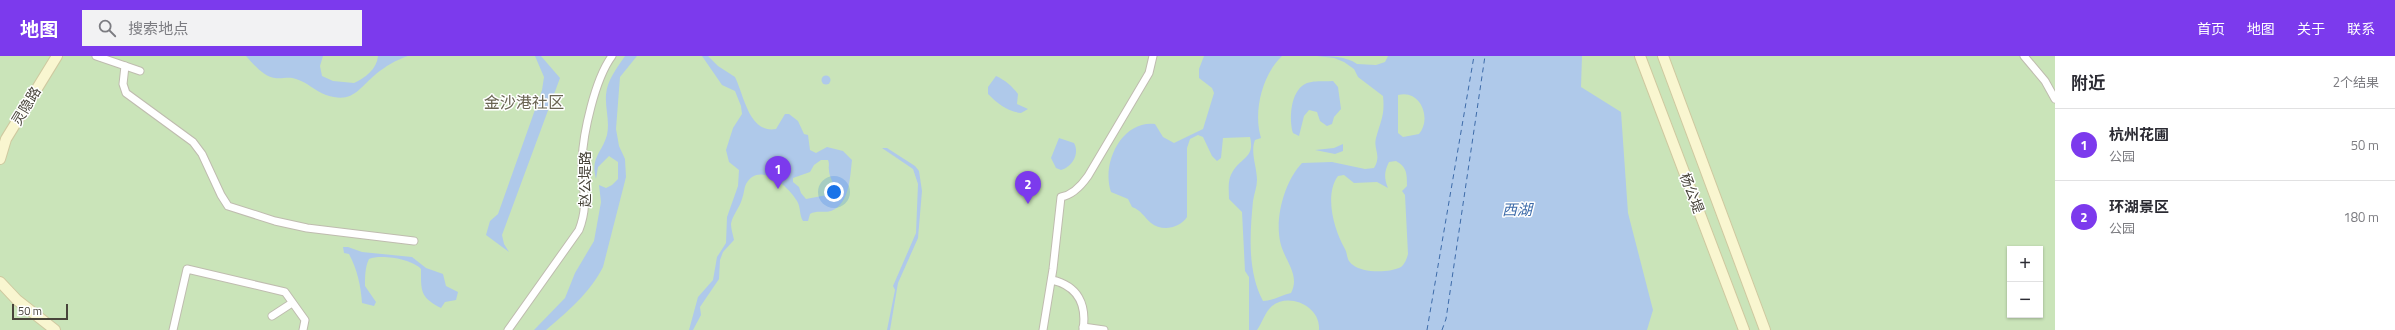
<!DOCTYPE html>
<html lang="zh">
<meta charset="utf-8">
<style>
body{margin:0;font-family:"Titillium Web","Noto Sans SC",sans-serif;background:#f2f2f3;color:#2b2b33}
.controls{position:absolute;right:12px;bottom:12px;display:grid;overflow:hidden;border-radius:0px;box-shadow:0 1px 3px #0004}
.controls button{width:36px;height:36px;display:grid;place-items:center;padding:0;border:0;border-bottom:1px solid #e1e1e2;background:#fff;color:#2b2b33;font:20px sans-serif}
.scale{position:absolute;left:12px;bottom:10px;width:56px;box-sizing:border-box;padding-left:4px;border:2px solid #48443a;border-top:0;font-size:11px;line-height:14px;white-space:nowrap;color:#48443a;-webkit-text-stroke:3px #fff;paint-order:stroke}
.you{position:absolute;left:834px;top:136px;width:14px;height:14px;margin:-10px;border:3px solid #fff;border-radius:50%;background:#1a73e8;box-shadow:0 0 0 6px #1a73e833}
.badge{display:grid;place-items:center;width:26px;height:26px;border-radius:50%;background:#7c3aed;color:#fff;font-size:13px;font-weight:700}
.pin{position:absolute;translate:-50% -33px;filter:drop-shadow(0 1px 2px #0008)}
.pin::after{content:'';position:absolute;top:21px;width:14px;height:12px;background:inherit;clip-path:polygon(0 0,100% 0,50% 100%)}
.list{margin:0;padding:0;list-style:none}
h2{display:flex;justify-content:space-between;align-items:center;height:52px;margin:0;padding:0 16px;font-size:17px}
h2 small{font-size:13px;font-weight:400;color:#7c7c81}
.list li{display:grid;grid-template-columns:26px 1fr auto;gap:12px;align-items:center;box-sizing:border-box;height:72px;padding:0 16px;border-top:1px solid #e1e1e2}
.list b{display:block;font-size:15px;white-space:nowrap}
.list p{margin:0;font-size:13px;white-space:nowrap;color:#7c7c81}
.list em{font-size:13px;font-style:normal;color:#7c7c81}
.icon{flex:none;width:22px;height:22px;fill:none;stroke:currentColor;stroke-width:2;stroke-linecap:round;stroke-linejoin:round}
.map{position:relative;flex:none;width:2055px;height:274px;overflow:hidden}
header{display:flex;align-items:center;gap:24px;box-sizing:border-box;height:56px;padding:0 20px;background:#7c3aed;color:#fff}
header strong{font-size:19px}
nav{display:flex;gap:22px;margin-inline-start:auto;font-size:14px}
.search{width:280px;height:36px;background:#f2f2f3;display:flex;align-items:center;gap:10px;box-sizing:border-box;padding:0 14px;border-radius:0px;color:#7c7c81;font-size:15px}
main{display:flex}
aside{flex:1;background:#fff}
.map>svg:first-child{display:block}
</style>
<header>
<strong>地图</strong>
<div class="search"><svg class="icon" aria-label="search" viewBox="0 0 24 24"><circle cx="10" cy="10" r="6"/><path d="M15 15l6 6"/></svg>搜索地点</div>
<nav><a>首页</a><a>地图</a><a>关于</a><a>联系</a></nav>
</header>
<main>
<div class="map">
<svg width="2055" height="274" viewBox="0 0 2055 274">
<rect width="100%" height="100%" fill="#f4f3eb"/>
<path fill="#cae4b9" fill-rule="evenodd" d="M0 0H2055V274H0ZM2010 193H2040V259H2010Z"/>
<g fill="#afc9ea" fill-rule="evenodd">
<path d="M246 0H323L320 10 322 20 333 25 354 27C365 22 377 13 378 0H408C396 4 386 10 376 18 358 33 353 48 326 39 315 35 307 26 296 23 289 20 283 23 275 22 264 21 253 8 246 0Z"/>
<path d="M535 0H541L560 22 502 179 504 188 509 196 486 179 490 165 498 158 542 34 544 21Z"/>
<path d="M625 0H637L620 21 616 73 619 90 625 103 626 121 603 211C589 238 568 255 546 274H534L565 242 575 217 594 185 601 146 599 129 606 132 612 129 618 123V106L609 100 598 111 596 123C590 101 602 97 607 79 610 65 605 52 606 39 607 24 617 12 625 0Z"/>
<path d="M702 0H708L718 10 735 21C744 39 749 78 776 73L785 58H789L798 65 804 78 808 79 810 94 816 97 827 91 843 95 852 104C850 120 850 148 831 155 824 157 816 154 810 158L808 165H803C799 158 801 152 797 145 789 131 759 104 746 128 744 132 744 138 742 143 740 151 732 160 731 168 731 173 733 179 734 184L723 196 720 204 719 223 700 251 701 259 693 274H689L698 241 713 224 717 201 726 187 727 161 738 130 739 114 729 106 726 94 733 72 742 58 741 50 735 35 722 29ZM821 104H828C830 109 828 110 829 114 829 122 835 126 833 135L827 139 806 143 801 137 799 131 793 126V122L810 116 814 109Z"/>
<path d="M1204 0H1282C1262 19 1253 56 1261 82L1255 84C1250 96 1257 111 1257 124 1257 131 1254 138 1253 145 1250 177 1247 215 1263 245 1273 245 1281 239 1291 237 1301 218 1283 203 1280 185 1275 160 1285 125 1302 107L1332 106 1365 113 1374 112C1382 99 1373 94 1376 82 1381 64 1385 59 1383 40L1358 21 1354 13 1344 6 1334 2 1317 0C1330 0 1346 0 1357 8L1376 9 1385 6 1388 0H1582L1581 31 1621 56 1628 157 1653 254 1647 274H1319C1321 251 1290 236 1272 250 1265 256 1262 267 1257 274H1249V221L1245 215 1242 156 1229 143C1229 134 1227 124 1233 115 1242 101 1255 101 1250 81L1223 82 1221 102 1217 105 1212 100 1203 81 1198 79 1190 83 1187 92V161C1180 172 1162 176 1151 167 1144 161 1141 154 1132 151L1128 143 1111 136C1101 107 1122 64 1155 68L1163 81 1174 87 1203 73 1214 37 1212 32 1199 22V13ZM1398 39C1421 33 1432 63 1419 78L1403 81 1398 77ZM1396 105C1407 111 1407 118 1407 130L1402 135 1405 139 1408 198C1407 202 1405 208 1401 211 1390 217 1362 217 1353 209 1346 204 1348 199 1345 193 1334 174 1324 139 1338 120L1344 119 1354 127 1377 126 1388 132C1384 122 1384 116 1389 106Z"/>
<circle cx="826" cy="24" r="4.5"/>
<path d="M996 20C1005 24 1012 30 1018 38L1017 48 1028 53 1021 57C1008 56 997 47 988 38V31Z"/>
<path d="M1333 25 1338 31 1341 53 1334 61 1332 68 1327 70 1320 65 1317 56 1309 54 1304 60 1299 80 1293 77C1289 64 1290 36 1305 28 1313 24 1324 26 1333 25Z"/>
<path d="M1059 82 1074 87C1080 98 1072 111 1061 114L1056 112 1051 102Z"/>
<path d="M1343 88V95L1335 98 1315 94 1334 92Z"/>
<path d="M882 92H887L915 110 919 115 922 135 918 182 898 227 890 274H887L895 234 893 230 916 177 918 128 913 113Z"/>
<path d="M343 191H348L362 196 412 201 426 212 443 218 446 230 458 236 456 244 445 246 441 252C420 241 421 235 421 213 412 203 381 198 369 203 365 211 365 221 365 230L376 246 374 250 362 247C361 230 357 213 349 198L344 197Z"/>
</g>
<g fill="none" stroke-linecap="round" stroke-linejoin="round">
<g stroke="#3d6ba9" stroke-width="1" stroke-dasharray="5 4" stroke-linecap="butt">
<path d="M1427 274 1474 0"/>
<path d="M1442 274 1446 263 1485 0"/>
</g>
<g stroke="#bfbcaf" stroke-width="9">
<g id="street">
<path d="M96 0 140 15"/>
<path d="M2024 0 2045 25 2055 43"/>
<path d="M125 10 123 28 126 37 193 86 202 98 221 139 228 150 275 165 307 172 414 185"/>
<path d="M1052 224C1078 230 1087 248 1083 274"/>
<path d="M272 260 292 247"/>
<path d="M1083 271 1104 274"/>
<path d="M173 274 187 213 285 236 305 264 303 274"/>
<path d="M508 274 579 174C590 145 581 133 582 105 583 77 595 23 612 0"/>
<path d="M1043 274 1053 213 1061 141C1073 139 1081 130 1088 120L1149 17 1153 0"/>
</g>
</g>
<g stroke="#cfc9a0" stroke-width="12">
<g id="secondary">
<path d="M1640 0 1744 274"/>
<path d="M1663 0 1765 274"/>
<path d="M0 103 6 83 57 0"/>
<path d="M0 226 17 244 55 274"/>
</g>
</g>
<use href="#street" stroke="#fff" stroke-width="7"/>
<use href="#secondary" stroke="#f9f6d0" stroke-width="10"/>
</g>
<g text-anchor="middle" stroke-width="3" stroke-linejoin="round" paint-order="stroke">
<g font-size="14" fill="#48443a" stroke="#fff">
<text transform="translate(26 50) rotate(-59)" y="5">灵隐路</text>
<text transform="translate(585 123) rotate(-90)" y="5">赵公堤路</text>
<text transform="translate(1692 137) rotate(69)" y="5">杨公堤</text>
</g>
<g font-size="15" font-style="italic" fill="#3d6ba9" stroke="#fff">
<text x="1517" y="159">西湖</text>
</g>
<g font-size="16" fill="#696452" stroke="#fff">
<text x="524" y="52">金沙港社区</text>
</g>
</g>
</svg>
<div class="controls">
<button>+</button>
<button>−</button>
</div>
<div class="scale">50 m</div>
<div class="you"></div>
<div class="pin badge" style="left:778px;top:133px">1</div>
<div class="pin badge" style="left:1028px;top:148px">2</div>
</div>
<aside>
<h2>附近<small>2个结果</small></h2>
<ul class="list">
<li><span class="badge">1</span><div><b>杭州花圃</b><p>公园</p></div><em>50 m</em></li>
<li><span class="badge">2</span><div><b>环湖景区</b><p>公园</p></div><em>180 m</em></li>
</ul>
</aside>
</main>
